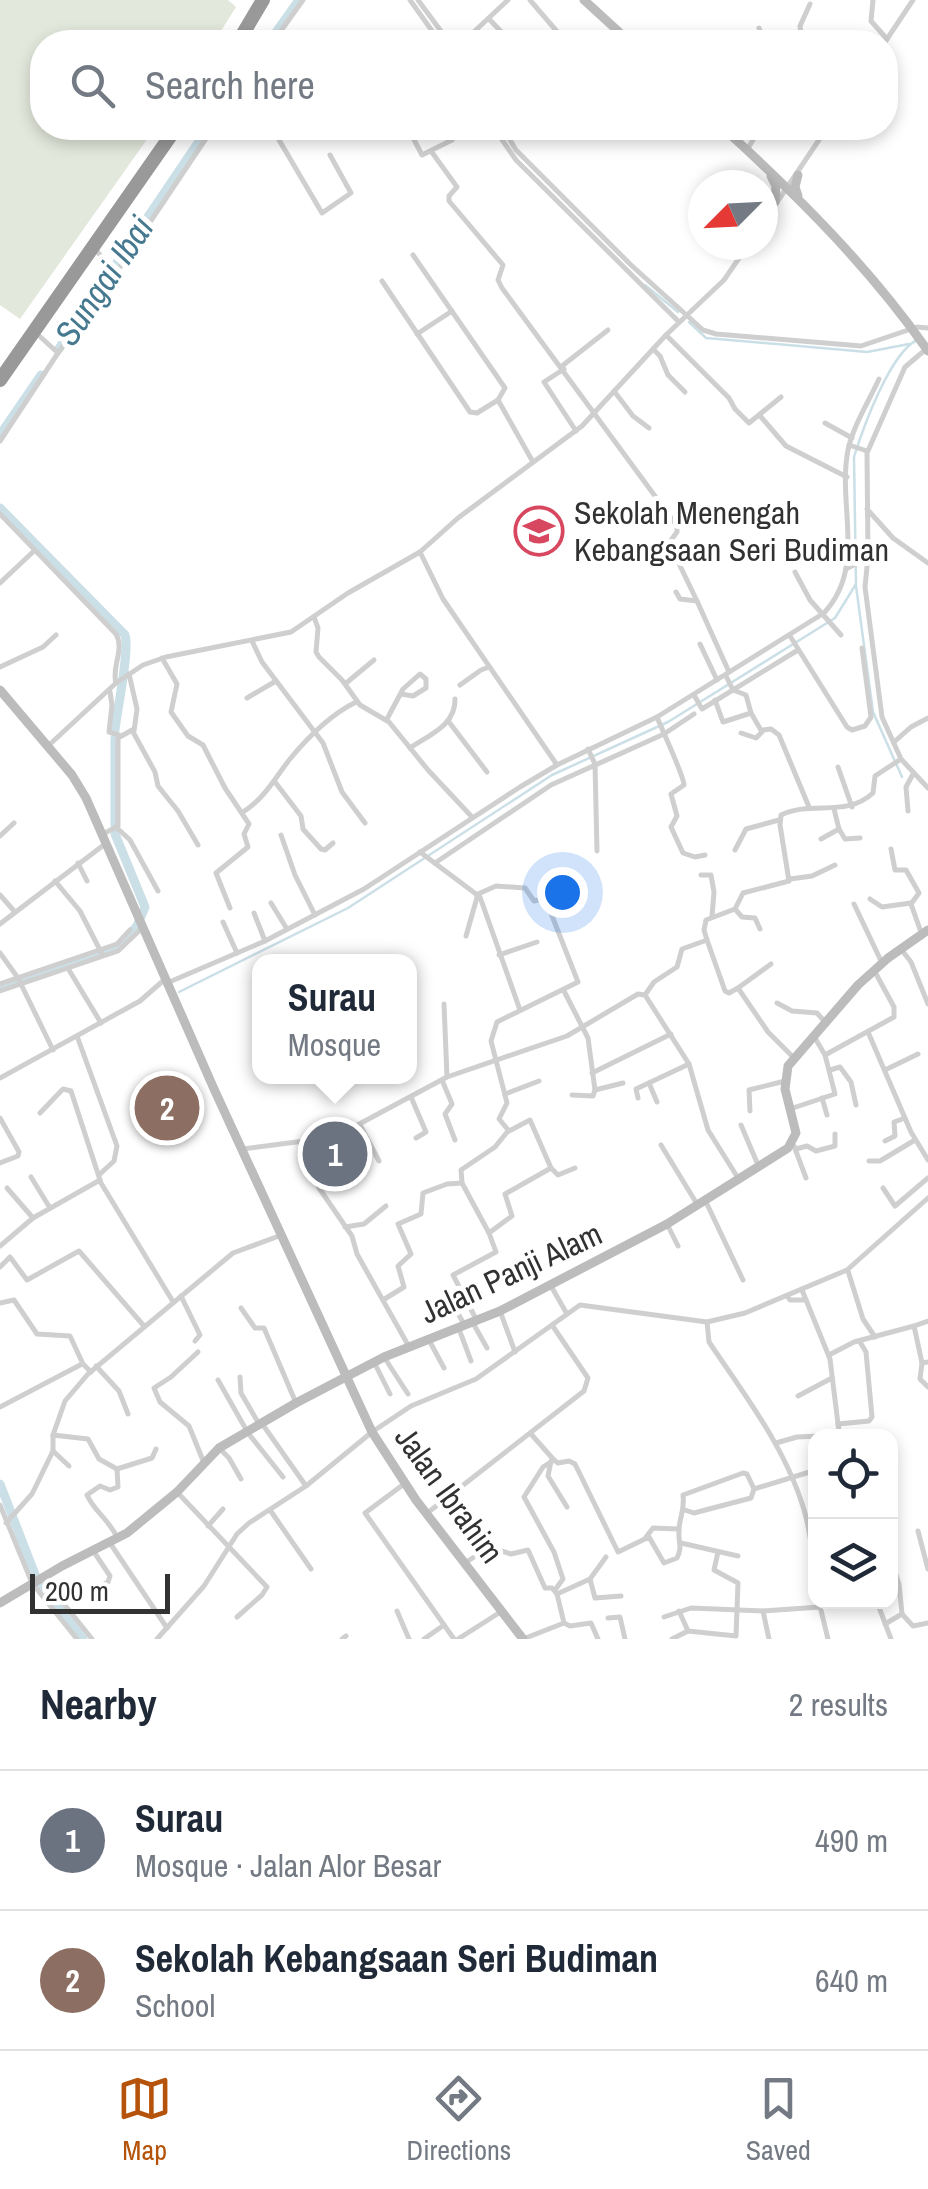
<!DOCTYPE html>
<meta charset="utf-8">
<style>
body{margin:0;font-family:"Archivo Narrow",sans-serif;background:#f6f6f7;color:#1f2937}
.controls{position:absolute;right:30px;bottom:30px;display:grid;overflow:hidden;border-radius:20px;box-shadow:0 5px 15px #0003}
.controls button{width:90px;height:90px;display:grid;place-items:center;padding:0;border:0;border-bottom:2px solid #e0e1e3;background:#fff;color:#1f2937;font:50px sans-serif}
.compass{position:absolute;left:688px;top:170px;width:90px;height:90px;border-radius:50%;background:#fff;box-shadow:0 5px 15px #0003;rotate:246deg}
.scale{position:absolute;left:30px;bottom:25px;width:140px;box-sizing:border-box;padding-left:10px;border:5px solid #323232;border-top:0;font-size:28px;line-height:35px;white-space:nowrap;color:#323232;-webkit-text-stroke:8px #fff;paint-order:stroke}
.you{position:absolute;left:562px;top:892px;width:35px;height:35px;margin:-25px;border:8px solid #fff;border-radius:50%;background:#1a73e8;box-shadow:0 0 0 15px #1a73e833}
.badge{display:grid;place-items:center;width:65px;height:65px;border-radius:50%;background:#b45309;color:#fff;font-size:32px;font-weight:700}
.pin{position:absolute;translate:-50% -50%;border:5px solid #fff;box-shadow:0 2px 10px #0006}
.popup{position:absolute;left:252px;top:954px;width:165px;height:130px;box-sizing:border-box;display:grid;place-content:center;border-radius:20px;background:#fff;filter:drop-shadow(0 2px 8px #0005);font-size:32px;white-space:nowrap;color:#747a83}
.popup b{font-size:38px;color:#1f2937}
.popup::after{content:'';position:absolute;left:50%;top:100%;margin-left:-20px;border:20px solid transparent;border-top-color:#fff}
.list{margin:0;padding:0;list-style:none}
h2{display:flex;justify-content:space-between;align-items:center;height:130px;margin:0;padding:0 40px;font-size:42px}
h2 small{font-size:32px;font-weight:400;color:#747a83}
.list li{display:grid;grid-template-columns:65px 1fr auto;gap:30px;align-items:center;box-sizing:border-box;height:140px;padding:0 40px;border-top:2px solid #e0e1e3}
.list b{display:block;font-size:38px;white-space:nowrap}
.list p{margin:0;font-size:32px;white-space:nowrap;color:#747a83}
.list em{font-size:32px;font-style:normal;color:#747a83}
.icon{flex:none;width:55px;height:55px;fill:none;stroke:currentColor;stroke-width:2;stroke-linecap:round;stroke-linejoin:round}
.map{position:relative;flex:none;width:928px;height:1639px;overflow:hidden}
.search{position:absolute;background:#fff;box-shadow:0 5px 15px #0003;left:30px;right:30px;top:30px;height:110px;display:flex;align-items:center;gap:25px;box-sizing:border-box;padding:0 35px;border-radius:40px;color:#747a83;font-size:38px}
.sheet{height:410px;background:#fff}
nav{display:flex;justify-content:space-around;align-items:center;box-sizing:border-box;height:140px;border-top:2px solid #e0e1e3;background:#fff;font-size:28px;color:#747a83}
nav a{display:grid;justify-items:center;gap:5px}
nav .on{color:#b45309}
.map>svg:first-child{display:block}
</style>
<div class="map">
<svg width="928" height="1639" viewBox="0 0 928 1639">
<rect width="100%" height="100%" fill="#fff"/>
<path fill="#e3e8dc" d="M0 0H228L236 7 214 42H42V128H155L20 319 0 305Z"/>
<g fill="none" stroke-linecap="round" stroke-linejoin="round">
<g stroke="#cbdfe7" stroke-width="2.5">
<path d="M645 285 678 312"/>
<path d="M689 322 706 338 867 352 909 344"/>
<path d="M856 586 873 712 902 777"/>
<path d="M179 992 348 908 552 775 668 722 835 618 856 584 854 457C863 428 890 353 917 340"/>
</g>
<g stroke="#cbdfe7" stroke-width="9">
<path d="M269 42 299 0"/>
<path d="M58 350 208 128"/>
<path d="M0 435 41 375"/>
<path d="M0 508 125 635C130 649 117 711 115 730"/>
<path d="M115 825V738"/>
<path d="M0 987 118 947 137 926 145 907 115 834"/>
<path d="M0 1484 36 1577"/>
<path d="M39 1583 83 1639"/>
</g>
<g stroke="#cfcfcf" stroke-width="5">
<path d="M410 0 440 42"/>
<path d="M418 0 449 42"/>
<path d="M530 0 566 42"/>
<path d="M873 0 871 21 887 39"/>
<path d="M489 19 511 42"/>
<path d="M759 28 762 35 772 42"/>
<path d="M273 42 303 0"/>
<path d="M463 42 508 0"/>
<path d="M802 42 800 26 810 4"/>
<path d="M885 42 913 0"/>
<path d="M272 128 322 213 351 193 330 155"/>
<path d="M408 128 422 155 452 140"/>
<path d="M494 128 516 160 679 322"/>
<path d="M503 128 516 150 631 265 703 330 716 334 861 346 917 327 928 328"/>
<path d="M747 150 760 128"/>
<path d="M431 151 457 187 449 196V201L503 265 498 280 502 288 677 526V532L669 543 697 601"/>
<path d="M763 223 827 128"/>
<path d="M116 273 213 128"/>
<path d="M382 281 470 412 477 413 498 400 505 388 413 255"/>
<path d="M417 334 452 311"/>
<path d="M666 335 729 398 735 409 749 423 781 397"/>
<path d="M653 349 660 356 668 375 685 392"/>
<path d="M925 350 905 367 867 453 868 557 865 587 882 717 901 759 928 788"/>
<path d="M58 353 116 273 94 248"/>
<path d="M562 366 608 330"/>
<path d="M564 369 544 382 576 431"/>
<path d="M614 391 633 416 649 428"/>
<path d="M498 400 533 462"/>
<path d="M761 417 786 446 847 477"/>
<path d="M825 423 852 438"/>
<path d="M0 441 58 353 35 332"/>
<path d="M849 445 867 451"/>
<path d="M867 509 893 538 928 563"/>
<path d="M0 514 116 634C125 650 111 667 116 683"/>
<path d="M420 552 443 599 557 765"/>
<path d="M846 569 868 557"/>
<path d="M795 572 810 600 841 635"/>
<path d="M0 583 35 550"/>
<path d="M676 592 680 599 697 601 729 672"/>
<path d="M314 617 318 628 316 652 319 657 342 680 360 705 389 722 428 770 472 817"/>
<path d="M790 636 847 727 852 730 865 726 871 717 862 648"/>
<path d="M252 641 262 662 323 743 342 792 365 823"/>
<path d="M700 644 717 680"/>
<path d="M162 658 177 684 171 712 188 736 203 745 225 788 249 824 244 834 248 847 216 873 230 908"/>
<path d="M0 667 43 647 56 635"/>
<path d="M129 674 137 709 134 731"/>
<path d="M726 676 733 690 746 695 751 713 762 732 756 738 741 733"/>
<path d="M345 684 374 660"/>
<path d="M460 685 481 670 489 667"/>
<path d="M110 692 112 705 109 732 119 735"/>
<path d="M694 695 702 709 798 650"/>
<path d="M247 698 276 681"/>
<path d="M715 700 723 722 751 713"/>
<path d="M657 717C662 730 684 776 684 785L671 794 677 816 671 827 683 853 695 857 705 855"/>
<path d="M387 719 403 689 420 674 426 679V688L413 696 401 694"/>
<path d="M449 722 487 772"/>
<path d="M763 730 771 729 779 735 809 807"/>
<path d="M894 742 911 727 928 718"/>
<path d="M48 746 116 683 143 665 166 657 291 632 348 593 420 552 458 518 582 426 666 335 724 280 748 245"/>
<path d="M410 748C429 735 456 725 455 699"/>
<path d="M588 749 595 764 597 851"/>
<path d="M838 767 852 807"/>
<path d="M275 782 301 816 303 829 321 849 325 850 333 843"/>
<path d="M834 809 839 829 845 839 860 838"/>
<path d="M908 811 906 787 913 774"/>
<path d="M243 812C265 798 274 779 290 759 308 737 330 715 356 702"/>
<path d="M117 828 130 840 158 891"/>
<path d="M103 834 118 826V738L132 730 155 772 158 786 178 811 198 845"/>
<path d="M281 835 295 875 315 915"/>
<path d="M0 836 14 823"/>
<path d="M821 839 839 829"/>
<path d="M891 849 895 870H906L919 893 911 904 922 935"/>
<path d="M735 850 746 829 779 820"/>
<path d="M420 852 480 897 520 1010"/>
<path d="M78 863 87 881"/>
<path d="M435 863 551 785 664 734 694 714"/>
<path d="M701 875H711L714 892 712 916"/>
<path d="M790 879 812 876 835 865"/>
<path d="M55 881 80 911 102 954"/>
<path d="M0 895 15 912"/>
<path d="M870 899 882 907 911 903"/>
<path d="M271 903 287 929"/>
<path d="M854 904 882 963"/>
<path d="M735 909 742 917 755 918 760 929"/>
<path d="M254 913 265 941"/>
<path d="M223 922 237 953"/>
<path d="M0 924 105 844"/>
<path d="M466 936 478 894 496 886 525 888 534 901 549 897"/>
<path d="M707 940 704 930 706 920 735 909 743 893 789 881 780 825 781 815C812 800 846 818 873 793L875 776 901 759"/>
<path d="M901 949 911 962 928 1004"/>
<path d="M0 953 18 978 53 1050"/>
<path d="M499 955 537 942"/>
<path d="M69 970 101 1023"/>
<path d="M167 983 265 941 364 889 520 787 557 765 657 717 824 613C867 567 837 505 848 450 853 426 869 401 879 379"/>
<path d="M0 984 117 944 130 930"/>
<path d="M738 988 771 964"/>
<path d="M0 991 118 951 141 929"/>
<path d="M564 991 588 1038 595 1090 593 1096 572 1095"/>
<path d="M645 995 654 982 677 967 682 949 707 940 725 991 729 993 738 988 768 1032 794 1058"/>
<path d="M645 995 689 1064 708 1130 738 1178"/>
<path d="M777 1003 792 1011 817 1013 825 1022"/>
<path d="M444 1004 447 1077"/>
<path d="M868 1032 911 1132 928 1160"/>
<path d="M77 1036 117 1146 114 1161 100 1174"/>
<path d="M815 1038 825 1055 894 1017V1007L875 972"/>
<path d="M830 1070 840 1067 851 1082 856 1105"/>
<path d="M885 1070 918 1054"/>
<path d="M592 1073 671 1034"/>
<path d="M0 1078 140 1001 164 980"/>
<path d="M442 1080 452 1104 445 1114 455 1140"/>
<path d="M649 1083 657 1102"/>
<path d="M595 1090 623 1083"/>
<path d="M505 1094 539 1081"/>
<path d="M411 1097 426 1132 416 1138"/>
<path d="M638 1098 636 1089 689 1064"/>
<path d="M822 1098 827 1115"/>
<path d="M790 1109 835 1094 825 1055"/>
<path d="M750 1111 749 1090 785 1081"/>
<path d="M40 1113 63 1089 71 1091 101 1183 172 1300"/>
<path d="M0 1118 19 1152 18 1156 0 1163"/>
<path d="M360 1125 379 1161"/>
<path d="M741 1125 758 1165"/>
<path d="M885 1141 895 1136 894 1122 905 1118"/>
<path d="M302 1143 319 1188 352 1236 357 1254 408 1345"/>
<path d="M661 1145 697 1204"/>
<path d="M794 1146 806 1178"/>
<path d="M243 1149 335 1137 447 1077 567 1036 638 994 645 995"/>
<path d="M796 1149 807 1146 816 1151 835 1146V1134"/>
<path d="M869 1161H880L915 1140"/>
<path d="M551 1168 558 1175 575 1168"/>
<path d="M31 1177 50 1208"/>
<path d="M7 1188 33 1218"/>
<path d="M883 1188 895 1206 928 1178"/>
<path d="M706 1202 743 1280"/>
<path d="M667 1224 678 1246"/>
<path d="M345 1227 364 1224 386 1206"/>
<path d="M489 1233 462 1183 461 1170 495 1147 508 1131"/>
<path d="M0 1246 33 1218 100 1180"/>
<path d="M0 1267 10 1257 27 1280 79 1251 144 1326"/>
<path d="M848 1271 863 1319 875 1337"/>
<path d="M551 1286 567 1314"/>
<path d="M802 1290 830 1359 838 1424 869 1421 872 1417 866 1352 860 1342"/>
<path d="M181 1296 200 1335 195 1341"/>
<path d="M787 1296 790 1300H806"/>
<path d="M449 1298 464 1324"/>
<path d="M383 1300 404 1287 398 1266 411 1254 398 1224 421 1214 423 1193 447 1184 462 1183"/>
<path d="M0 1303 14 1300 37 1334 70 1336 83 1364 91 1372"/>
<path d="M241 1308 255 1328H264L296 1403"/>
<path d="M500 1311 515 1352"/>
<path d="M476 1319 453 1275 496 1252 489 1233 512 1216 505 1194 551 1168 530 1120 509 1131 499 1119 507 1103 491 1041 497 1022 578 982 547 903 549 897 558 892"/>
<path d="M707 1322 709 1342C746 1397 789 1452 806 1517 811 1537 813 1558 816 1578"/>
<path d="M473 1323 487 1348"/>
<path d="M914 1326 928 1321"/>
<path d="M459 1329 471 1361"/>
<path d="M429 1340 444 1368"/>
<path d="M198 1352 171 1377 154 1388 160 1402 189 1426 204 1463"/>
<path d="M829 1355 854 1342 914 1326 922 1363 928 1362"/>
<path d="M384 1357 408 1394"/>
<path d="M374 1362 390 1394"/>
<path d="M922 1363 920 1379 928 1387"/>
<path d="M96 1366 119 1391 128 1414"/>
<path d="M240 1377 241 1393 259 1424"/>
<path d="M218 1380 248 1433 283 1477"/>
<path d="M798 1396 832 1378"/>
<path d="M0 1407 82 1364"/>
<path d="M838 1424 840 1436"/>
<path d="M263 1425 306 1486"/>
<path d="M531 1434 554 1460 543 1467 524 1497 554 1552 563 1579 555 1590"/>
<path d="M53 1435 88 1439 99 1459 117 1469 152 1458 156 1449"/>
<path d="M776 1443 797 1437 819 1436"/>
<path d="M219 1448 229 1458 241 1479"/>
<path d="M53 1451 69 1466"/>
<path d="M554 1460 558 1463 569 1461 575 1464 618 1552 649 1537 664 1563 677 1558C683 1546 678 1543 679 1531 679 1517 685 1512 683 1495L743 1473 747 1474 754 1489 816 1470"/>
<path d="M551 1461 548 1476 567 1507"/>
<path d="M117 1469 118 1487 110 1490 100 1486 87 1495C94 1511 109 1520 117 1537"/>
<path d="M404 1484 365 1513 454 1639"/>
<path d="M177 1492 267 1587 262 1595 237 1617"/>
<path d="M0 1505 32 1583 77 1639"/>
<path d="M270 1510 311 1569"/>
<path d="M685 1510 694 1513 751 1498 754 1489"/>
<path d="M426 1514 584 1391 588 1378 552 1325"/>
<path d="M890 1522H891"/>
<path d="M6 1523 32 1494 53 1451V1435L65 1401 88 1374 233 1253 279 1236"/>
<path d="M208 1526 223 1509"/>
<path d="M918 1531 928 1569"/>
<path d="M646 1537 653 1528 678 1529"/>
<path d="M110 1543 167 1628"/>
<path d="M681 1543 738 1556"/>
<path d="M94 1552 110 1576 108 1582 96 1589"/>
<path d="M465 1563 489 1547 511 1554 528 1550 545 1588H552L557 1594 590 1579 595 1598 621 1596"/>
<path d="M44 1579 92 1639"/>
<path d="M590 1579 606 1557"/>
<path d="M819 1602 828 1639"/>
<path d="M877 1602 891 1639"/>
<path d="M397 1611 409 1639"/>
<path d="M679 1611 688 1631 736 1636 738 1583 714 1570 718 1552"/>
<path d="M763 1611 769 1639"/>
<path d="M902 1614 913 1626 928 1623"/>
<path d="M664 1617 691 1608 763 1611 820 1607"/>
<path d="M608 1618 620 1617 625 1639"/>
<path d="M564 1623 570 1626 591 1623 598 1639"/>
<path d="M885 1624 902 1614 899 1584 892 1563"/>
<path d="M157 1639 204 1586 237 1534 249 1523 306 1486 372 1432 411 1406 476 1379 580 1305 707 1322 745 1313 847 1270 928 1198"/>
<path d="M342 1639 346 1636"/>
<path d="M424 1639 444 1625"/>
<path d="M458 1639 502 1611"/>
<path d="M523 1639 564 1623 557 1594"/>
<path d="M672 1639 688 1631"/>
</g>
<g stroke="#bcbcbc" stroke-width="9">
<path d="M584 0 630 42"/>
<path d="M723 128C797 195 870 268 928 351"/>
<path d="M798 175 795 187 798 196"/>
<path d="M771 176 776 186 775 202"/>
<path d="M0 690 72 775 86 798 214 1089 372 1432 416 1500 523 1639"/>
<path d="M0 1603 62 1566 127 1533 177 1492 219 1448 296 1403 384 1357 500 1311 667 1224 788 1148 796 1133 785 1089 788 1066 858 985 888 958 928 930"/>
</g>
<g stroke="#999" stroke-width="14">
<path d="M238 42 263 0"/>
<path d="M0 380 176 128"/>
</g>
</g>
<defs>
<g id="school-ring" transform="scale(2.5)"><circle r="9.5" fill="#fff" stroke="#d7475f" stroke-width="1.5"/><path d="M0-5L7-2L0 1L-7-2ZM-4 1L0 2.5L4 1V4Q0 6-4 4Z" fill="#d7475f"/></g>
</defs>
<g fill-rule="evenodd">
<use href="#school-ring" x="539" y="531"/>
</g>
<g text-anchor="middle" stroke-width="10" stroke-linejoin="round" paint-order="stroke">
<g font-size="32" fill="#323232" stroke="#fff" text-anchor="start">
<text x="574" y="524">Sekolah Menengah<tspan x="574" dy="37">Kebangsaan Seri Budiman</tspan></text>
</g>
<g font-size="32" fill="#323232" stroke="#fff">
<text transform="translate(511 1273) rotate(-25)" y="11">Jalan Panji Alam</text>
<text transform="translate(449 1495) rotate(54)" y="11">Jalan Ibrahim</text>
</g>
<g font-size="35" font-style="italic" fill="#46798f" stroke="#fff">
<text transform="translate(104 281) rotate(-56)" y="12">Sungai Ibai</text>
</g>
</g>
</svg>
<div class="controls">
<button><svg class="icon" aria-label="locate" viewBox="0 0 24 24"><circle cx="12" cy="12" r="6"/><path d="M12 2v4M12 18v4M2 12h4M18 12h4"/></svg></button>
<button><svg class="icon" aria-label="layers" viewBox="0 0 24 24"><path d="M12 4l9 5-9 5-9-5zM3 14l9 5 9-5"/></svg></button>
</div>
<svg class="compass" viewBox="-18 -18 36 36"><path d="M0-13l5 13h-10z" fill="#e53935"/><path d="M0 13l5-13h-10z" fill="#747a83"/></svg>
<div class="scale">200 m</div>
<div class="you"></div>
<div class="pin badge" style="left:335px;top:1154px;background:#6b7280">1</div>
<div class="popup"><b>Surau</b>Mosque</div>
<div class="pin badge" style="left:167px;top:1108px;background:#8d6e63">2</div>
<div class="search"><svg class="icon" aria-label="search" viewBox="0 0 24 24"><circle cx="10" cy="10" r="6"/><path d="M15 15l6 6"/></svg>Search here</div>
</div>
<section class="sheet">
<h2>Nearby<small>2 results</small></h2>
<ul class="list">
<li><span class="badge" style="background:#6b7280">1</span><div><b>Surau</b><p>Mosque · Jalan Alor Besar</p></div><em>490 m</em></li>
<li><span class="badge" style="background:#8d6e63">2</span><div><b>Sekolah Kebangsaan Seri Budiman</b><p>School</p></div><em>640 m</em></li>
</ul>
</section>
<nav>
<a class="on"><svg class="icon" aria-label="map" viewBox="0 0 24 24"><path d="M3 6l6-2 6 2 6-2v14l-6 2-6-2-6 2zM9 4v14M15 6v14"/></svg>Map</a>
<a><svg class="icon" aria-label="directions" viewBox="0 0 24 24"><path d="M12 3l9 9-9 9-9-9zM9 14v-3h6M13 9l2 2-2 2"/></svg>Directions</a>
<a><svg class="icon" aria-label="saved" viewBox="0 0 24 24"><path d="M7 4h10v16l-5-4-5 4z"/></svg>Saved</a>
</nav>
